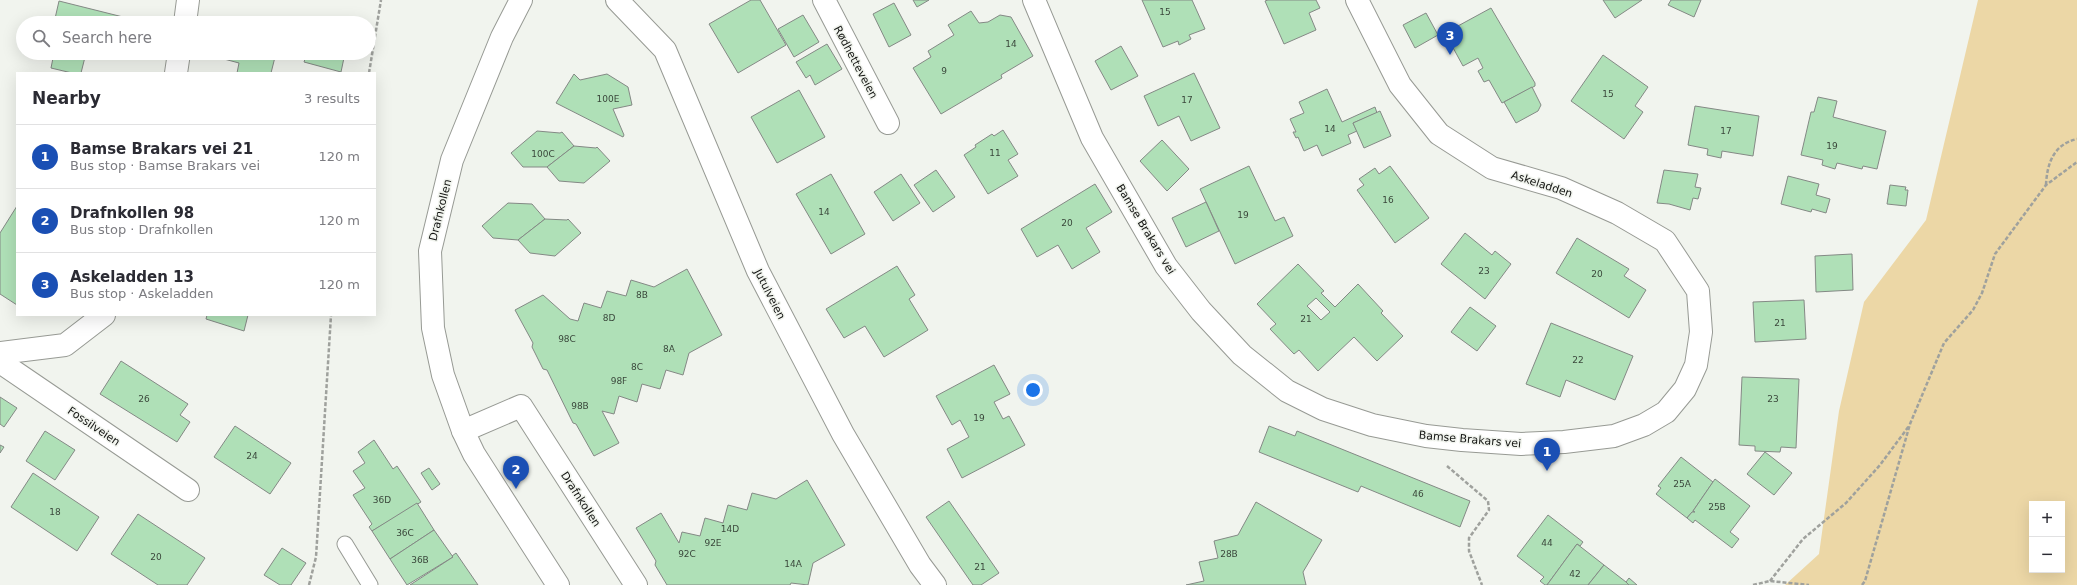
<!DOCTYPE html>
<meta charset="utf-8">
<style>
body{margin:0;font-family:"DejaVu Sans",sans-serif;background:#f7f7f7;color:#2b2b33}
.controls{position:absolute;right:12px;bottom:12px;display:grid;overflow:hidden;border-radius:0px;box-shadow:0 4px 16px #0002}
.controls button{width:36px;height:36px;display:grid;place-items:center;padding:0;border:0;border-bottom:1px solid #e1e1e2;background:#fff;color:#2b2b33;font:20px sans-serif}
.you{position:absolute;left:1033px;top:390px;width:14px;height:14px;margin:-10px;border:3px solid #fff;border-radius:50%;background:#1a73e8;box-shadow:0 0 0 6px #1a73e833}
.badge{display:grid;place-items:center;width:26px;height:26px;border-radius:50%;background:#db2777;color:#fff;font-size:13px;font-weight:700}
.pin{position:absolute;translate:-50% -33px;filter:drop-shadow(0 1px 2px #0008)}
.pin::after{content:'';position:absolute;top:21px;width:14px;height:12px;background:inherit;clip-path:polygon(0 0,100% 0,50% 100%)}
.list{margin:0;padding:0;list-style:none}
h2{display:flex;justify-content:space-between;align-items:center;height:52px;margin:0;padding:0 16px;font-size:17px}
h2 small{font-size:13px;font-weight:400;color:#7c7c81}
.list li{display:grid;grid-template-columns:26px 1fr auto;gap:12px;align-items:center;box-sizing:border-box;height:64px;padding:0 16px;border-top:1px solid #e1e1e2}
.list b{display:block;font-size:15px;white-space:nowrap}
.list p{margin:0;font-size:13px;white-space:nowrap;color:#7c7c81}
.list em{font-size:13px;font-style:normal;color:#7c7c81}
.icon{flex:none;width:22px;height:22px;fill:none;stroke:currentColor;stroke-width:2;stroke-linecap:round;stroke-linejoin:round}
.map{position:relative;flex:none;width:2077px;height:585px;overflow:hidden}
.search{position:absolute;background:#fff;box-shadow:0 4px 16px #0002;left:16px;top:16px;width:360px;height:44px;display:flex;align-items:center;gap:10px;box-sizing:border-box;padding:0 14px;border-radius:22px;color:#7c7c81;font-size:15px}
.panel{position:absolute;background:#fff;box-shadow:0 4px 16px #0002;left:16px;top:72px;width:360px;height:244px;border-radius:0px}
.map>svg:first-child{display:block}
</style>
<div class="map">
<svg width="2077" height="585" viewBox="0 0 2077 585">
<rect width="100%" height="100%" fill="#f1f4ee"/>
<path fill="#ecd7a6" fill-rule="evenodd" d="M1978 0H2077V585H1785L1819 554 1839 411 1864 302 1926 220ZM2032 504H2062V570H2032Z"/>
<g fill="#afe0b7" stroke="#848985" fill-rule="evenodd">
<path d="M751 0H760L786 45 738 73 709 24Z"/>
<path d="M913 0H929L917 7Z"/>
<path d="M1142 0H1192L1205 29 1189 35 1191 39 1179 45 1178 41 1163 47Z"/>
<path d="M1268 0H1316L1320 8 1309 13 1316 30 1284 44 1265 1Z"/>
<path d="M1603 0H1642L1615 18Z"/>
<path d="M1671 0H1701L1694 17 1668 5Z"/>
<path d="M59 1 139 21 138 23H54Z"/>
<path d="M894 3 911 35 889 47 873 14Z"/>
<path d="M1491 8 1535 83V86L1502 103 1489 80 1484 82 1478 71 1483 68 1478 58 1463 66 1445 33Z"/>
<path d="M971 11 979 23 988 22 1000 15 1011 17 1033 56 1001 75 1002 78 941 114 913 68 931 57 928 51 954 35 948 25Z"/>
<path d="M1426 13 1438 35 1415 48 1403 25Z"/>
<path d="M803 15 819 42 794 57 778 29Z"/>
<path d="M827 44 842 69 815 85 810 75 806 78 796 62Z"/>
<path d="M1121 46 1138 76 1111 90 1095 61Z"/>
<path d="M54 53H86L81 73H72L51 68Z"/>
<path d="M118 53H131L130 56Z"/>
<path d="M226 53H276L271 73H237L239 63 224 59Z"/>
<path d="M307 53H345L341 72 304 62Z"/>
<path d="M1603 55 1648 87 1635 106 1643 112 1624 139 1571 101Z"/>
<path d="M1194 73 1220 128 1191 141 1179 116 1158 126 1144 96Z"/>
<path d="M574 74 580 80 607 74 628 87 632 105 613 109 624 135 623 137 556 103Z"/>
<path d="M1532 87 1541 105 1538 111 1516 123 1504 102Z"/>
<path d="M1327 89 1342 122 1375 107 1377 113 1353 123 1357 131 1348 135 1351 143 1322 156 1317 145 1304 151 1298 137 1296 138 1293 132H1296L1290 119 1304 113 1299 102Z"/>
<path d="M799 90 825 137 777 163 751 117Z"/>
<path d="M1818 97 1837 101 1833 117 1886 131 1877 169 1863 166 1862 169 1837 163 1835 169 1822 165 1823 160 1801 155 1811 112H1814Z"/>
<path d="M1695 106 1759 116 1753 156 1722 151 1721 158 1707 155 1708 149 1688 145Z"/>
<path d="M1380 111 1391 136 1364 148 1353 123Z"/>
<path d="M1003 130 1018 154 1008 160 1018 176 988 194 964 155 976 147 975 145 992 134 994 136Z"/>
<path d="M537 131 560 133 562 132 574 146 547 167H523L511 153Z"/>
<path d="M1162 140 1189 169 1167 191 1140 161Z"/>
<path d="M574 146 596 148 597 147 610 161 584 183 559 181 547 167Z"/>
<path d="M1249 166 1275 221 1284 217 1293 236 1235 264 1200 189Z"/>
<path d="M1390 166 1429 218 1395 243 1357 190 1364 185 1359 179 1375 168 1379 174Z"/>
<path d="M936 170 955 197 933 212 914 185Z"/>
<path d="M1664 170 1698 174 1695 187 1701 188 1698 199 1693 198 1690 210 1669 204 1657 203Z"/>
<path d="M831 174 865 234 831 254 796 194Z"/>
<path d="M901 174 920 203 893 221 874 192Z"/>
<path d="M1788 176 1819 184 1816 195 1830 199 1826 213 1812 209 1811 212 1781 204Z"/>
<path d="M1095 184 1112 212 1086 228 1100 252 1072 269 1058 245 1037 257 1021 229Z"/>
<path d="M1890 185 1906 187 1905 190H1908L1906 206 1887 204Z"/>
<path d="M1206 202 1219 231 1186 247 1172 218Z"/>
<path d="M508 203 532 204 545 219 518 240 493 238 482 226Z"/>
<path d="M17 206V305L0 294V233Z"/>
<path d="M545 219 567 220 568 219 581 233 555 256 530 253 518 240Z"/>
<path d="M1465 233 1492 255 1495 251 1511 264 1485 299 1441 264Z"/>
<path d="M1577 238 1629 269 1624 276 1646 290 1629 318 1556 273Z"/>
<path d="M1852 254 1853 290 1816 292 1815 256Z"/>
<path d="M1298 264 1324 291 1321 293 1335 307 1358 284 1383 311 1381 313 1403 336 1377 361 1354 337 1318 371 1299 350 1294 354 1270 329 1276 324 1257 304ZM1316 298 1330 312 1321 320 1307 306Z"/>
<path d="M897 266 915 295 909 299 928 330 884 357 865 326 844 338 826 309Z"/>
<path d="M687 269 722 335 689 353 683 375 666 370 660 389 642 384 637 402 619 396 614 414 602 411 619 443 594 456 576 424 573 423 547 370 543 369 532 347 533 343 515 310 543 295 570 319 578 321 584 303 601 308 607 291 626 296 631 280 654 287Z"/>
<path d="M1804 300 1806 339 1755 342 1753 302Z"/>
<path d="M1470 307 1496 326 1477 351 1451 332Z"/>
<path d="M207 315H248L244 331 206 319Z"/>
<path d="M1551 323 1633 356 1615 400 1566 380 1560 397 1526 384Z"/>
<path d="M121 361 188 404 180 415 190 422 177 442 100 394Z"/>
<path d="M994 365 1010 394 994 402 1003 419 1009 416 1025 445 962 478 947 449 969 437 960 420 952 425 936 396Z"/>
<path d="M1742 377 1799 379 1796 448 1781 447 1780 452 1755 451V446L1739 445Z"/>
<path d="M0 397 17 408 4 427 0 424Z"/>
<path d="M235 426 291 463 270 494 214 457Z"/>
<path d="M1269 426 1295 436 1297 431 1470 501 1460 527 1361 486 1358 492 1259 452Z"/>
<path d="M45 431 75 450 55 480 26 461Z"/>
<path d="M374 440 393 469 397 466 421 502 372 531 369 527 372 524 353 495 365 488 353 471 365 463 358 452Z"/>
<path d="M0 445 4 447 0 453Z"/>
<path d="M1765 452 1792 473 1774 495 1747 474Z"/>
<path d="M1681 457 1713 482 1693 511 1695 512H1692L1687 518 1656 494 1661 488 1658 486Z"/>
<path d="M429 468 440 484 432 490 421 473Z"/>
<path d="M33 473 99 517 77 551 11 507Z"/>
<path d="M1715 479 1750 506 1730 532 1739 539 1732 548 1695 520 1693 523 1687 518 1692 512H1695L1693 511Z"/>
<path d="M807 480 845 545 813 563 808 585 791 583 790 585H667L655 565 656 561 636 528 661 513 679 543 682 532 700 536 705 518 723 523 728 505 747 510 752 493 776 499Z"/>
<path d="M949 501 999 573 981 585H973L926 517Z"/>
<path d="M1256 502 1322 540 1303 572 1306 585H1186L1204 581 1199 562 1218 558 1214 541 1238 535Z"/>
<path d="M417 503 434 530 390 559 372 531Z"/>
<path d="M138 514 205 558 187 585H158L111 554Z"/>
<path d="M1548 515 1583 542 1580 546 1577 544 1547 585H1545L1540 581 1544 577 1517 556Z"/>
<path d="M434 530 453 557 407 585 390 559Z"/>
<path d="M1577 544 1604 565 1588 585H1547Z"/>
<path d="M282 548 306 563 291 585H280L264 575Z"/>
<path d="M456 553 478 585H410L453 557 452 556Z"/>
<path d="M1604 565 1626 582 1629 585H1588Z"/>
<path d="M1629 578 1637 585H1629L1626 582Z"/>
</g>
<g fill="none" stroke-linecap="round" stroke-linejoin="round">
<g stroke="#979a94" stroke-width="17">
<path id="lane" d="M345 544 370 585"/>
</g>
<g stroke="#979a94" stroke-width="24">
<g id="street">
<path d="M521 0 502 37 452 160 430 251 433 328 443 375 463 431 474 454 558 585"/>
<path d="M617 0 665 50 758 271 843 434 920 565 935 585"/>
<path d="M824 0 888 123"/>
<path d="M1034 0 1092 138 1166 266 1201 311 1242 355 1287 391 1323 409 1372 425 1426 436 1462 440 1521 444 1564 442 1614 436 1644 425 1666 412 1685 389 1696 365 1701 332 1698 291 1665 241 1617 213 1561 188 1492 168 1439 134 1400 85 1357 0"/>
<path d="M185 23 188 0"/>
<path d="M176 73 179 53"/>
<path d="M0 353 65 345 104 315"/>
<path d="M0 362 188 490"/>
<path d="M463 431 521 406 636 585"/>
</g>
</g>
<g stroke="#9fa19d" stroke-width="2.5" stroke-dasharray="4 2" stroke-linecap="butt">
<path d="M369 73 381 0"/>
<path d="M2046 185C2047 163 2054 144 2077 139"/>
<path d="M1447 466 1488 501 1489 510 1469 538V551L1482 585"/>
<path d="M1770 581 1803 539 1846 503 1880 465 1909 426"/>
<path d="M309 585 316 557 331 315"/>
<path d="M1753 585 1770 581 1809 585"/>
<path d="M1862 585 1865 581 1910 424 1944 343 1973 310 1982 293 1995 254 2046 185 2077 162"/>
</g>
<use href="#lane" stroke="#fff" stroke-width="15"/>
<use href="#street" stroke="#fff" stroke-width="22"/>
</g>
<g text-anchor="middle" stroke-width="3" stroke-linejoin="round" paint-order="stroke">
<g font-size="9" fill="#3a473b">
<text x="1165" y="15">15</text>
<text x="1011" y="47">14</text>
<text x="944" y="74">9</text>
<text x="1608" y="97">15</text>
<text x="608" y="102">100E</text>
<text x="1187" y="103">17</text>
<text x="1330" y="132">14</text>
<text x="1726" y="134">17</text>
<text x="1832" y="149">19</text>
<text x="995" y="156">11</text>
<text x="543" y="157">100C</text>
<text x="1388" y="203">16</text>
<text x="824" y="215">14</text>
<text x="1243" y="218">19</text>
<text x="1067" y="226">20</text>
<text x="1484" y="274">23</text>
<text x="1597" y="277">20</text>
<text x="642" y="298">8B</text>
<text x="609" y="321">8D</text>
<text x="1306" y="322">21</text>
<text x="1780" y="326">21</text>
<text x="567" y="342">98C</text>
<text x="669" y="352">8A</text>
<text x="1578" y="363">22</text>
<text x="637" y="370">8C</text>
<text x="619" y="384">98F</text>
<text x="144" y="402">26</text>
<text x="1773" y="402">23</text>
<text x="580" y="409">98B</text>
<text x="979" y="421">19</text>
<text x="252" y="459">24</text>
<text x="1682" y="487">25A</text>
<text x="1418" y="497">46</text>
<text x="382" y="503">36D</text>
<text x="1717" y="510">25B</text>
<text x="55" y="515">18</text>
<text x="730" y="532">14D</text>
<text x="405" y="536">36C</text>
<text x="713" y="546">92E</text>
<text x="1547" y="546">44</text>
<text x="687" y="557">92C</text>
<text x="1229" y="557">28B</text>
<text x="156" y="560">20</text>
<text x="420" y="563">36B</text>
<text x="793" y="567">14A</text>
<text x="980" y="570">21</text>
<text x="1575" y="577">42</text>
</g>
<g font-size="11" fill="#131412" stroke="#f1f4ee">
<text transform="translate(856 62) rotate(62)" y="4">Rødhetteveien</text>
<text transform="translate(1542 184) rotate(18)" y="4">Askeladden</text>
<text transform="translate(440 210) rotate(-76)" y="4">Drafnkollen</text>
<text transform="translate(1146 229) rotate(59)" y="4">Bamse Brakars vei</text>
<text transform="translate(770 294) rotate(63)" y="4">Jutulveien</text>
<text transform="translate(94 426) rotate(34)" y="4">Fossilveien</text>
<text transform="translate(1470 439) rotate(5)" y="4">Bamse Brakars vei</text>
<text transform="translate(581 499) rotate(57)" y="4">Drafnkollen</text>
</g>
</g>
</svg>
<div class="controls">
<button>+</button>
<button>−</button>
</div>
<div class="you"></div>
<div class="pin badge" style="left:1547px;top:471px;background:#1a4fb4">1</div>
<div class="pin badge" style="left:516px;top:489px;background:#1a4fb4">2</div>
<div class="pin badge" style="left:1450px;top:55px;background:#1a4fb4">3</div>
<div class="search"><svg class="icon" aria-label="search" viewBox="0 0 24 24"><circle cx="10" cy="10" r="6"/><path d="M15 15l6 6"/></svg>Search here</div>
<section class="panel">
<h2>Nearby<small>3 results</small></h2>
<ul class="list">
<li><span class="badge" style="background:#1a4fb4">1</span><div><b>Bamse Brakars vei 21</b><p>Bus stop · Bamse Brakars vei</p></div><em>120 m</em></li>
<li><span class="badge" style="background:#1a4fb4">2</span><div><b>Drafnkollen 98</b><p>Bus stop · Drafnkollen</p></div><em>120 m</em></li>
<li><span class="badge" style="background:#1a4fb4">3</span><div><b>Askeladden 13</b><p>Bus stop · Askeladden</p></div><em>120 m</em></li>
</ul>
</section>
</div>
